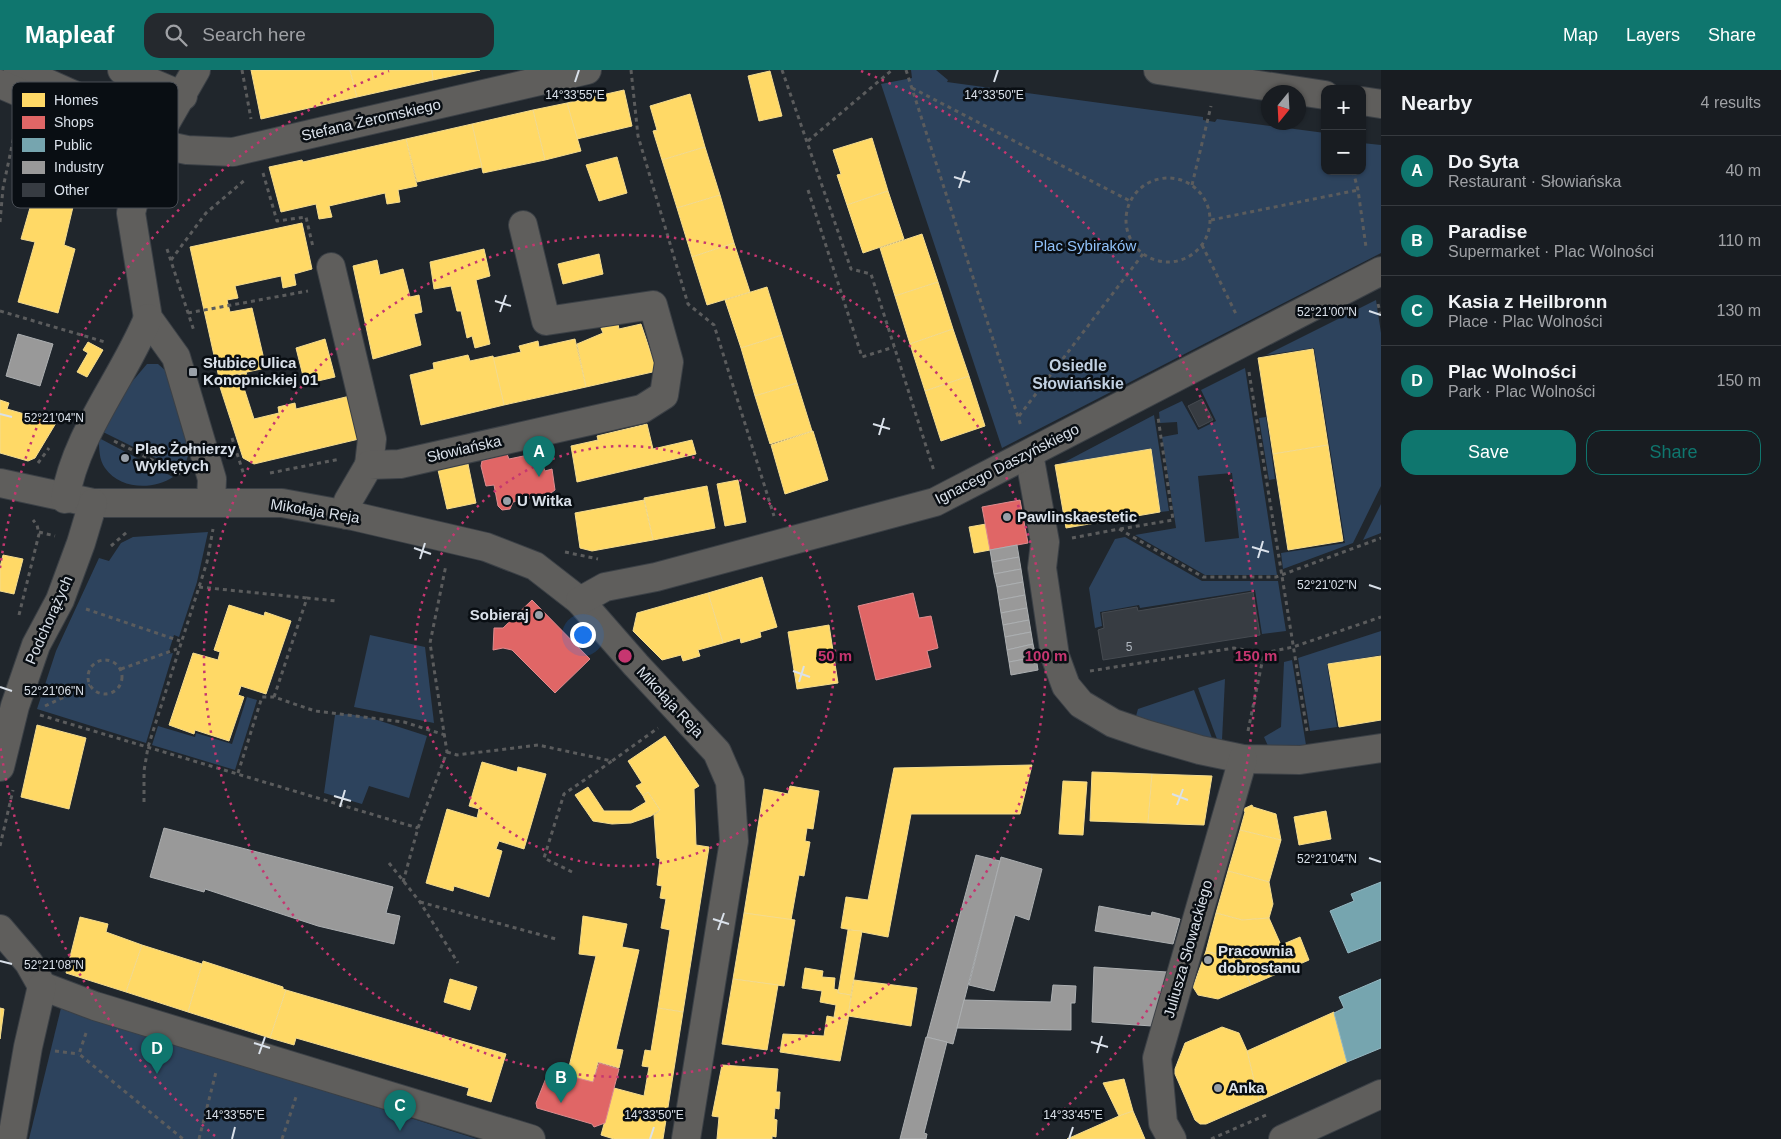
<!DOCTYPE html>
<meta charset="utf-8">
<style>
body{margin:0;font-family:Helvetica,sans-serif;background:#25292e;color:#f1f3f6}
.controls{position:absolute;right:15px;top:15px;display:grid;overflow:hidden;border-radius:10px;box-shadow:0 1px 4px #0004}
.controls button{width:45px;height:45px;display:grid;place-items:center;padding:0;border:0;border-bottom:1px solid #363a3f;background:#181c21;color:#f1f3f6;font:25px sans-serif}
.compass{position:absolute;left:1261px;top:15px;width:45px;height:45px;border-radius:50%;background:#181c21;box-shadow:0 1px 4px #0004;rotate:198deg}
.you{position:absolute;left:582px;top:564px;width:18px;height:18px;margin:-12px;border:4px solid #fff;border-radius:50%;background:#1a73e8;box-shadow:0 0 0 8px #1a73e833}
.badge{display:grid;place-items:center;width:32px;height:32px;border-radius:50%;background:#0f766e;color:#fff;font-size:16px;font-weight:700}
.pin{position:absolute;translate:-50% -41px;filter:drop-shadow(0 1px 2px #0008)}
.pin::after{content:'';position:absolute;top:26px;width:18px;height:15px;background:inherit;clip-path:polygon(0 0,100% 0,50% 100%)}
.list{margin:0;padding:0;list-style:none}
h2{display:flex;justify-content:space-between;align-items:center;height:65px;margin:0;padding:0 20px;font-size:21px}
h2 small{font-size:16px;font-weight:400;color:#9fa1a5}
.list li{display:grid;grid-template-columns:32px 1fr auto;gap:15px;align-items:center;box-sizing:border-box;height:70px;padding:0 20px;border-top:1px solid #363a3f}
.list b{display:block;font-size:19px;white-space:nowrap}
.list p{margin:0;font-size:16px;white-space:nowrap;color:#9fa1a5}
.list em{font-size:16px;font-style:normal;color:#9fa1a5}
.actions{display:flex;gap:10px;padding:15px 20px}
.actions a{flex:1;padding:11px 0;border:1px solid #0f766e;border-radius:15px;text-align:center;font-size:18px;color:#0f766e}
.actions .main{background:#0f766e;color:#fff}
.icon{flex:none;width:28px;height:28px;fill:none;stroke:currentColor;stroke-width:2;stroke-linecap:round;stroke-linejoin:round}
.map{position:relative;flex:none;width:1381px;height:1069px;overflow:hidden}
header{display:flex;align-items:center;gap:30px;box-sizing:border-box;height:70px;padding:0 25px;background:#0f766e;color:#fff}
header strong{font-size:24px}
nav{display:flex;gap:28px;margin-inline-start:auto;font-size:18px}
.search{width:350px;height:45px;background:#25292e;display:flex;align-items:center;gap:12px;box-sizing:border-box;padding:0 18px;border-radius:15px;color:#9fa1a5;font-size:19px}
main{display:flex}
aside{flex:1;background:#181c21}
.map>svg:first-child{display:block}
</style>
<header>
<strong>Mapleaf</strong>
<div class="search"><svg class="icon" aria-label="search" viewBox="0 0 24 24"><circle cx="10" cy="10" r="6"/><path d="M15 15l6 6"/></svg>Search here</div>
<nav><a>Map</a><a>Layers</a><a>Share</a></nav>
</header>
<main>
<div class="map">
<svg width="1381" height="1069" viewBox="0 0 1381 1069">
<rect width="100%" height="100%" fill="#20262c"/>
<g fill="#2d435d" fill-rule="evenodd">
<path d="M911 0H936L948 10 947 12 1203 47V50L1215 52 1217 49 1325 63V101H1362V73L1381 75V183L1002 378 881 14 912 8Z"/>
<path d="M1376 230 1381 263V416L1353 473 1283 499 1281 483 1345 473 1314 278 1266 285Z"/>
<path d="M147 294H158L166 301 190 379 186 392 180 400 101 361 119 327Z"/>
<path d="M1245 298 1277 505H1205L1135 465 1176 458 1162 367 1178 364 1177 352 1160 353 1159 342 1182 331 1198 360 1216 351 1201 320ZM1232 403 1239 468 1205 472 1198 406Z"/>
<path d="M1154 345 1169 441 1160 442 1151 379 1059 395Z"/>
<path d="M1266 347 1275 409 1269 410 1259 348Z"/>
<path d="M99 368 173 407C154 420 120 420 105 398 99 390 99 378 99 368Z"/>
<path d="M1381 434V463L1363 470Z"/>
<path d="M208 462 197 512 179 567 174 565 168 584 173 583 146 673 37 639 56 581 99 488 109 491 121 473 133 467Z"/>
<path d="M1125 467 1202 511H1278L1286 561 1262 564 1255 520 1140 538 1139 535 1100 542 1102 556 1095 558 1089 518 1115 469Z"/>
<path d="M1381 561V585L1327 594 1337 657 1310 661 1298 588Z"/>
<path d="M370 565 425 577 434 653 354 637Z"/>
<path d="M1292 590 1306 675 1268 676 1264 667 1281 657 1284 592Z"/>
<path d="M1225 609 1222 670 1217 669 1198 618Z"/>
<path d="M1194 620 1212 668 1182 661 1136 646 1138 639Z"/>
<path d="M247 627 257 630 235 700 152 675 158 656 195 667 196 663 232 674Z"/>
<path d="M349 644 371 648 427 666 409 728 369 716 362 734 324 723 335 645Z"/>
<path d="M61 938 477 1069H29Z"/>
</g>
<g fill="#ffd966" stroke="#f4db8e">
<path d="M251 0H350L357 27 261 49Z"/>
<path d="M350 0H432L433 10 357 27Z"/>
<path d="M432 0H480L433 10Z"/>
<path d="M770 1 782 46 759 51 748 6Z"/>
<path d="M624 20 632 56 577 69 567 33Z"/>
<path d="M690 24 705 77 662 90 653 61 657 60 650 36Z"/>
<path d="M567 33 581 81 545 90 533 40Z"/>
<path d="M533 40 545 90 483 103 472 54Z"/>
<path d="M472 54 482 97 417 112 406 69Z"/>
<path d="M872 68 888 121 847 135 837 105 841 104 833 80Z"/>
<path d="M406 69 417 116 398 120 400 132 387 134 385 123 329 136 332 147 319 149 316 134 281 142 269 97 302 90 303 92Z"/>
<path d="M705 77 720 125 677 138 662 90Z"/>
<path d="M617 87 627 123 599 131 586 95Z"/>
<path d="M38 110 77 120 64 175 75 179 58 243 18 232 35 172 21 169Z"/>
<path d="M888 121 904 169 863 183 847 135Z"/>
<path d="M720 125 734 173 692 187 677 138Z"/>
<path d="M302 153 312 199 294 204 296 215 283 218 281 206 235 216 238 228 227 230 230 242 252 238 266 298 219 308 190 177Z"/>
<path d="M922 164 938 212 895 226 880 178Z"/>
<path d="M734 173 750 222 707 235 692 187Z"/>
<path d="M484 179 490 206 476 210 490 274 475 278 472 266 467 268 461 241H457L451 216 434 219 430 192Z"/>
<path d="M599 184 603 204 563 214 558 194Z"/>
<path d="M377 190 380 205 403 199 410 227 419 225 422 242 414 244 421 275 373 289 353 196Z"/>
<path d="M938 212 953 259 910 274 895 226Z"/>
<path d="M767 217 782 265 741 278 725 230Z"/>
<path d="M618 254 619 259 641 254 657 301 586 317 577 274 603 263 601 258Z"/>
<path d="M953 259 969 306 925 321 910 274Z"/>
<path d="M782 265 797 313 755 326 741 278Z"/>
<path d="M325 269 335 307 305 314 296 278Z"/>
<path d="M575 269 586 317 504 335 493 288 521 282 519 276 538 271 539 277Z"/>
<path d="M88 272 103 280 87 307 77 302 88 283 83 280Z"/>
<path d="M1313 279 1328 375 1273 384 1258 288Z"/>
<path d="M468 285 470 291 493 286 504 335 421 355 410 305 434 299 433 293Z"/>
<path d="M246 302 249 313 243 315 254 349 279 343 278 337 295 333 296 339 350 326 359 369 254 394 243 388 218 311Z"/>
<path d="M969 306 985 356 941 371 925 321Z"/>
<path d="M797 313 812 361 770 374 755 326Z"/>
<path d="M0 330 9 333 7 339 56 353 35 388 28 391 0 383Z"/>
<path d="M647 354 653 379 692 370 696 384 577 412 571 376 598 370 597 366Z"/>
<path d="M813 361 828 410 785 424 771 375Z"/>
<path d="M1328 375 1343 471 1288 480 1273 384Z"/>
<path d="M1151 379 1160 442 1066 458 1055 395Z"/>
<path d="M468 394 476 433 447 439 438 400Z"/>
<path d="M738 410 746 452 725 456 717 414Z"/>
<path d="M707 416 715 458 653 470 644 428Z"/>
<path d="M644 430 653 470 592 481 580 478 575 443Z"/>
<path d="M986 454 990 480 974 483 969 457Z"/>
<path d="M3 485 23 489 14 524 0 521V497Z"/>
<path d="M762 507 777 557 760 562 761 567 741 573 740 568 723 573 708 523Z"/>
<path d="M708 523 723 573 698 580 700 586 683 591 681 585 662 590 633 561 637 543Z"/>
<path d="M229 535 264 546 265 542 291 551 266 624 241 616 238 625 244 627 229 671 195 660 194 664 169 655 193 583 218 590 220 582 214 580Z"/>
<path d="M829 555 838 613 797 619 788 562Z"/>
<path d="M1381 586V650L1339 657 1328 594Z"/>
<path d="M37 655 86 668 69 739 21 727Z"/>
<path d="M665 666 699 716 694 719 696 775 709 777 683 942 658 938 670 860 661 858 666 829 660 828 662 816 657 815 660 789 657 788 654 745 660 740 648 722 643 726 636 716 642 713 628 691Z"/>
<path d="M482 692 517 702 518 697 546 704 524 779 499 771 496 779 502 781 489 827 454 816 453 821 426 813 447 739 477 748 479 739 469 736Z"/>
<path d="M1032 695 1020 744H911L888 867 841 858 846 827 868 830 894 698Z"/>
<path d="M1092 702 1152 704 1148 753 1090 751Z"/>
<path d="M1152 704 1212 706 1204 755 1148 753Z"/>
<path d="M1063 711 1087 712 1083 765 1059 764Z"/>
<path d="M790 716 819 721 813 759 807 758 805 771 810 772 804 806 799 805 791 850 744 843 764 719 788 724Z"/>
<path d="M588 717 604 741H631L646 732 643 726 648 722 660 740 651 746 631 753 612 754 593 751 575 725Z"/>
<path d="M1252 735 1253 737 1276 744 1281 770 1240 760 1245 742 1243 739Z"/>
<path d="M1326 741 1331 769 1299 775 1294 747Z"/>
<path d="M1240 760 1281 770 1269 812 1228 801Z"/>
<path d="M1228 801 1269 812 1273 834 1269 848 1242 850 1216 843Z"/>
<path d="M744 843 795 850 784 916 733 909Z"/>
<path d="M1216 843 1242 850 1269 848 1281 875 1241 892 1206 881Z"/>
<path d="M583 846 627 854 622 877 639 880 616 979 623 980 619 998 598 992 593 1012 567 1005 596 886 579 884Z"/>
<path d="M80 847 108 854 106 862 142 875 126 922 66 903Z"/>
<path d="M848 860 862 861 851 925 838 923Z"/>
<path d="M1300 867 1309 890 1251 915 1241 892Z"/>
<path d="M142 875 202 894 188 942 126 922Z"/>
<path d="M1206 881 1241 892 1251 915 1218 929 1198 925 1193 917Z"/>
<path d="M203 891 283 917V919L286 920 270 968 188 942Z"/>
<path d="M805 898 823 901 822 907 835 908 834 919 838 920V923L851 925 848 950 834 947 836 935 820 932 822 921 802 918Z"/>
<path d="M450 909 477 917 470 940 444 932Z"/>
<path d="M733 909 778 915 767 980 722 974Z"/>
<path d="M854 910 917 918 911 956 848 946Z"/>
<path d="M286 920 506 984 491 1032 467 1025 469 1018 296 968 294 975 270 968Z"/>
<path d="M0 938 4 939 0 969Z"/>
<path d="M658 938 683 942 663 1069H614L601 1065 614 1018 644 1026 649 997 642 996 645 980 651 981Z"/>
<path d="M1334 942 1347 992 1259 1031 1247 981Z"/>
<path d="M827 946 848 950 840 991 780 982 783 964 824 966Z"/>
<path d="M1222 957 1239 963 1247 981 1259 1031 1206 1054H1200L1195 1050 1175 1004V999L1185 973Z"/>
<path d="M722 995 778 999 776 1022H780L779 1039 775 1038 774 1049 777 1050 776 1067 772 1066V1069H717L719 1047 712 1046Z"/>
<path d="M1124 1009 1133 1041 1119 1046 1103 1013Z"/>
<path d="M1133 1041 1145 1069H1067L1119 1046Z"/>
</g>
<g fill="#e06666" stroke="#de8b8e">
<path d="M538 383 545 401 552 399 555 420 551 423 525 429 526 433 523 434 522 430 513 432 510 439 502 440 498 436 494 415 486 416 481 396 482 391 507 384 509 389Z"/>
<path d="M1020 430 1028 473 990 480 982 437Z"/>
<path d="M913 523 919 548 931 546 938 578 927 581 931 597 876 610 858 536Z"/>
<path d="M532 530 590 589 555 623 512 580 503 578 493 580 494 558H503Z"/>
<path d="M599 993 619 999 605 1053 594 1057 592 1054 537 1038 536 1033 546 1008 557 1009 558 1003 593 1012Z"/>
</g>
<g fill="#76a5af" stroke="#94b7c1">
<path d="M1381 812V870L1348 883 1330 841 1354 831 1351 824Z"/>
<path d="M1381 909V978L1347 992 1334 943 1344 938 1339 927Z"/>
</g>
<g fill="#999" stroke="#acafb1">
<path d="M18 264 53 274 40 316 6 306Z"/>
<path d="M1017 475 1019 487 992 492 990 480Z"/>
<path d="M1019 487 1021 499 994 504 992 492Z"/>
<path d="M1021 499 1023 512 997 517 994 504Z"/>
<path d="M1023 512 1025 525 999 530 997 517Z"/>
<path d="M1025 525 1027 538 1001 543 999 530Z"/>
<path d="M1027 538 1029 550 1003 555 1001 543Z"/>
<path d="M1029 550 1031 562 1005 567 1003 555Z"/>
<path d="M1031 562 1033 574 1007 580 1005 567Z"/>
<path d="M1033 574 1036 587 1009 592 1007 580Z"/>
<path d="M1036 587 1038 600 1011 605 1009 592Z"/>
<path d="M164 758 393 817 386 843 400 846 394 874 318 856 205 819 204 822 150 807Z"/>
<path d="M976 785 1000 791 953 974 927 967Z"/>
<path d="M1001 787 1042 799 1029 850 1015 845 994 921 969 915Z"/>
<path d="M1099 836 1151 846 1152 842 1180 849 1173 874 1095 861Z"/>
<path d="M1094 897 1167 902 1152 956 1092 952Z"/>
<path d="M1053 915 1076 916 1075 933H1071V960L957 958 964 930 1051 932Z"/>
<path d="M926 967 947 972 924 1063 927 1064 926 1069H900Z"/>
</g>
<g fill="#373c42" stroke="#454a50">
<path d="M1202 329 1213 350 1199 357 1188 336Z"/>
<path d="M1253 522 1260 565 1103 590 1098 560 1104 558 1102 543 1137 537 1138 541Z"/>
</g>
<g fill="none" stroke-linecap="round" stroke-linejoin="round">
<g stroke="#3b4046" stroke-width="30">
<g id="minor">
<path d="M18 0 101 37"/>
<path d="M122 0 183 26"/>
<path d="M196 0 154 73 140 107 131 143 148 248 176 287 212 409 211 431"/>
<path d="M1158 0 1325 25"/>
<path d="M0 14 109 61 134 64 154 73 187 80 233 82 587 0"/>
<path d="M1362 31 1381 34"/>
<path d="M331 197 372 369 369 395"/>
<path d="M1029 384 1045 472 1042 498 1055 586 1066 616 1081 634 1113 653 1145 664 1200 680 1243 689 1300 690 1381 678"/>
<path d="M0 413 93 433H282L353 446 486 477 535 496 580 531 636 595 717 682 730 712 734 771 686 1069"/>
<path d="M65 429C76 363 123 309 148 248"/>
<path d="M347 445 348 431 369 395 400 394 642 339 664 325 669 292 653 235 546 251 523 155"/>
<path d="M580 531 605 517 656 507 935 432 1381 201"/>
<path d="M0 697 15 636 36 575 60 530 81 473 93 433"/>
<path d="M0 859 29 893 42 916"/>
<path d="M42 916 95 936 531 1069"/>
<path d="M12 1069 28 977 42 916"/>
<path d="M1172 1069 1163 1053 1157 988 1243 689"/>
<path d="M1283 1069 1381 1024"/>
</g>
</g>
<g stroke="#5b5c5d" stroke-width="3" stroke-dasharray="4 4" stroke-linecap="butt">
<path d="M242 0 251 49"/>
<path d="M631 0 638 66 688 234 714 255 774 446"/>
<path d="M782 0 851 199 871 204 934 401"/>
<path d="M906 0 1021 356"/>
<path d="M912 18 1130 131"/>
<path d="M808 71 892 0"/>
<path d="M1353 101 1358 120 1366 177"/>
<path d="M263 103 277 151 306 147 313 177"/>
<circle cx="1168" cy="150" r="42"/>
<path d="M1192 115 1211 36"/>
<path d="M808 120 862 287 894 277"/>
<path d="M1211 150 1358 120"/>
<path d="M0 152 3 118 17 52"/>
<path d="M1202 175 1236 244"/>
<path d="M167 179 194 261"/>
<path d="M171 190 206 143 246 109"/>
<path d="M1378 234 1381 246"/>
<path d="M0 241 105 272"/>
<path d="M188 243 308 221"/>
<path d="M1249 302 1307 661"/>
<path d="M1019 346 1143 184"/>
<path d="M232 368 244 405"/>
<path d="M114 371 180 404"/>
<path d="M38 393 49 378"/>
<path d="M270 403 340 389"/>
<path d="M1120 459 1173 450 1158 347"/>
<path d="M39 462 55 466"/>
<path d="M1072 468 1119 459 1203 507H1276L1381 468"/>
<path d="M111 476 127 462"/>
<path d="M565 482 598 489"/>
<path d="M199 517 307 528"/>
<path d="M86 539 180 571"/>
<path d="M19 545 39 464 37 455 33 450"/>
<circle cx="105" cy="607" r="17"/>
<path d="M121 599 177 579"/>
<path d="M1090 601 1234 578 1264 583 1293 577 1381 547"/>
<path d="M274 627 307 528 336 531"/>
<path d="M45 636 90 615"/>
<path d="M40 645 418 758"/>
<path d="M1248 661 1264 583"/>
<path d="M447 682 457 685 538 675 612 691 658 658"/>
<path d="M238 703 262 627H274L315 641 404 652 445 665"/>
<path d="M144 732V701L148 677 207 492 213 459"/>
<path d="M0 776 13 720"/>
<path d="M389 793 420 832 458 893"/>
<path d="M572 802 544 788 564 724 612 691"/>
<path d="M403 812 418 758 447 682 430 573 446 495"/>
<path d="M420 832 556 869"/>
<path d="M86 963 79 984 183 1069"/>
<path d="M55 981 79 984"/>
<path d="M199 1069 216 1002"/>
<path d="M282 1069 296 1027"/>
<path d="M1211 1069 1266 1045"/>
</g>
<use href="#minor" stroke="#5f5e5c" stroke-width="28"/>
</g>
<path fill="none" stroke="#dae1ea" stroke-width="2" d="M575 12 579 0M994 12 998 0M954 107 970 112M959 118 965 101M495 231 511 236M1369 241 1381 245M500 242 506 225M0 344 12 347M873 354 890 359M879 365 884 348M1252 477 1269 482M414 478 431 484M1258 488 1263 471M420 489 425 473M1369 515 1381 519M793 601 810 607M799 612 804 596M0 617 12 621M1172 724 1188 730M334 726 351 731M1177 735 1183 719M340 737 345 720M1369 788 1381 792M713 849 729 854M718 860 724 843M0 891 12 894M1091 972 1108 977M254 973 270 978M1097 983 1102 966M259 984 265 967M232 1069 235 1057M650 1069 654 1057M1069 1069 1073 1057"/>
<g fill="none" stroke="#c63670" stroke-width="2.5" stroke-dasharray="2.5 5">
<circle cx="625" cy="586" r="210"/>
<circle cx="625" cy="586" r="421"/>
<path d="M215 1066A631 631 0 0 1 0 674M0 498A631 631 0 0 1 389 1M861 1A631 631 0 0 1 1035 1066"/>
</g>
<g fill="#99a0a8" stroke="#090e13" stroke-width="2">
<rect x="188" y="297" width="10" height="10" rx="2.5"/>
<circle cx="125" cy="388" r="5"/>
<circle cx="507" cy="431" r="5"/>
<circle cx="1007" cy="447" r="5"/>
<circle cx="539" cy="545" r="5"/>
<circle cx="1208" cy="890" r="5"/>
<circle cx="1218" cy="1018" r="5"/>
</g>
<g text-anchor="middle" stroke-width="5" stroke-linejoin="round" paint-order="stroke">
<g font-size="12" fill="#b1b8c0">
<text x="1129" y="581">5</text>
</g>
<g font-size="15" fill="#dae1ea" stroke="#090e13">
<text transform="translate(371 50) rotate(-13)" y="5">Stefana Żeromskiego</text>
<text transform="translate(464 379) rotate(-13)" y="5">Słowiańska</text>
<text transform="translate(1007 394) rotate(-27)" y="5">Ignacego Daszyńskiego</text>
<text transform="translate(315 441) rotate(9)" y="5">Mikołaja Reja</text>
<text transform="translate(49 550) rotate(-66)" y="5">Podchorążych</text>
<text transform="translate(670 632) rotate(47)" y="5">Mikołaja Reja</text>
<text transform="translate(1188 879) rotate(-74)" y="5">Juliusza Słowackiego</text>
</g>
<g font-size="15" fill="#91c2fa" stroke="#090e13">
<text x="1085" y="181">Plac Sybiraków</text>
</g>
<g font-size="15" font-weight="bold" fill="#dae1ea" stroke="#090e13" text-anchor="start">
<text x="203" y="298">Słubice Ulica<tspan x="203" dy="17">Konopnickiej 01</tspan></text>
<text x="135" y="384">Plac Żołnierzy<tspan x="135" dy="17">Wyklętych</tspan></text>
<text x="517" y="436">U Witka</text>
<text x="1017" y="452">Pawlinskaestetic</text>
<text x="529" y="550" text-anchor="end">Sobieraj</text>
<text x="1218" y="886">Pracownia<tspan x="1218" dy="17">dobrostanu</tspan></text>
<text x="1228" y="1023">Anka</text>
</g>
<g font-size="16" font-weight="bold" fill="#c1d0e1" stroke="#090e13">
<text x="1078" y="301">Osiedle<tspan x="1078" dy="18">Słowiańskie</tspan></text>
</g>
</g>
<rect x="12" y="12" width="166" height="126" rx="8" fill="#090e13" stroke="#484d54" stroke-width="1"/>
<rect x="22" y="23" width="23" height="14" fill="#ffd966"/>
<rect x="22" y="46" width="23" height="13" fill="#e06666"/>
<rect x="22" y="68" width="23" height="14" fill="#76a5af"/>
<rect x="22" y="91" width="23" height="13" fill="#999"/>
<rect x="22" y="113" width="23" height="14" fill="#373c42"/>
<g font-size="14" fill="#dae1ea">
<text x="54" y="35">Homes</text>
<text x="54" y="57">Shops</text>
<text x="54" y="80">Public</text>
<text x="54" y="102">Industry</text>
<text x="54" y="125">Other</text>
</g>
<g font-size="12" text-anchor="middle" fill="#dae1ea" stroke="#090e13" stroke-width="5" stroke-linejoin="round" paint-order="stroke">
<text x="575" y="29">14°33'55"E</text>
<text x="994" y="29">14°33'50"E</text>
<text x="1327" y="246">52°21'00"N</text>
<text x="54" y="352">52°21'04"N</text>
<text x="1327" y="519">52°21'02"N</text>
<text x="54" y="625">52°21'06"N</text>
<text x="1327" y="793">52°21'04"N</text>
<text x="54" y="899">52°21'08"N</text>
<text x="235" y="1049">14°33'55"E</text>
<text x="654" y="1049">14°33'50"E</text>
<text x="1073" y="1049">14°33'45"E</text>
</g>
<circle cx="625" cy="586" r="8" fill="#c63670" stroke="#090e13" stroke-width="2.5"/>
<g font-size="15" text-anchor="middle" font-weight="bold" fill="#c63670" stroke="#090e13" stroke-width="5" stroke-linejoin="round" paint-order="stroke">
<text x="835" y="591">50 m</text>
<text x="1046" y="591">100 m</text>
<text x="1256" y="591">150 m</text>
</g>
</svg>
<div class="controls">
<button>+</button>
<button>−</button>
</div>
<svg class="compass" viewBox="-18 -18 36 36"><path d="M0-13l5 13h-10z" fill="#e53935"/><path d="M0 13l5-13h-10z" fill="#9fa1a5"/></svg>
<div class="you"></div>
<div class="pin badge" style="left:539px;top:407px">A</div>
<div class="pin badge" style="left:561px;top:1033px">B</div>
<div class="pin badge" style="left:400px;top:1061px">C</div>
<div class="pin badge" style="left:157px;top:1004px">D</div>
</div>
<aside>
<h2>Nearby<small>4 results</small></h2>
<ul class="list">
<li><span class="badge">A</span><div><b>Do Syta</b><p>Restaurant · Słowiańska</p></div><em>40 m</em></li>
<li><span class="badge">B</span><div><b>Paradise</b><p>Supermarket · Plac Wolności</p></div><em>110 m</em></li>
<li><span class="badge">C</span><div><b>Kasia z Heilbronn</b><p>Place · Plac Wolności</p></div><em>130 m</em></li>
<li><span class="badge">D</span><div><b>Plac Wolności</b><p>Park · Plac Wolności</p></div><em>150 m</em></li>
</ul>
<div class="actions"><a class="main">Save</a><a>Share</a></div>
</aside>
</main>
